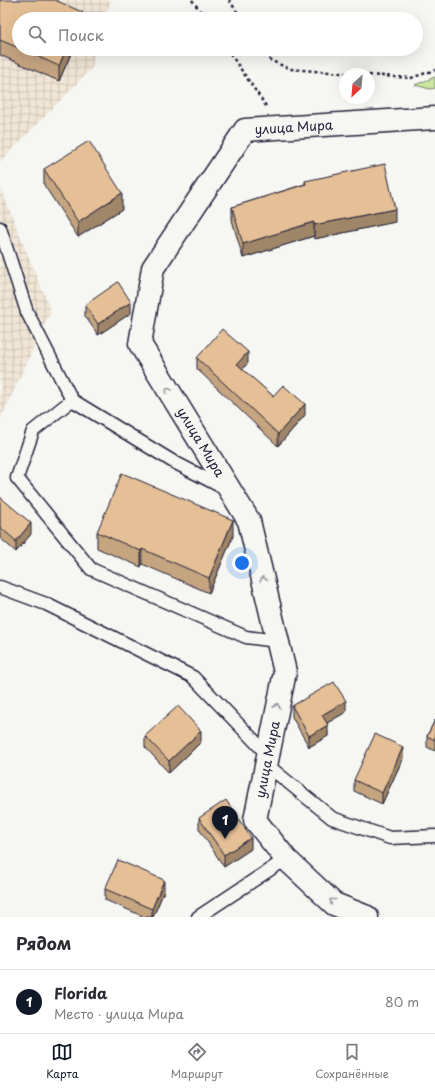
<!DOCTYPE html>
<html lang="ru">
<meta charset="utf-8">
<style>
body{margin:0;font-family:"Playpen Sans",sans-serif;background:#f7f7f7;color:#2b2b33}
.compass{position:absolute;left:339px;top:68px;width:36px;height:36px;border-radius:50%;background:#fff;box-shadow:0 4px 16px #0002;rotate:206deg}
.you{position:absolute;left:242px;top:563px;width:14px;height:14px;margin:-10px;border:3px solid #fff;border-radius:50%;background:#1a73e8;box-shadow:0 0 0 6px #1a73e833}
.badge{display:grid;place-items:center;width:26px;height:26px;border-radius:50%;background:#111827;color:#fff;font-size:13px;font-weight:700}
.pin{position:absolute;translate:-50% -33px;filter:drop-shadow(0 1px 2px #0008)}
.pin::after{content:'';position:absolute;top:21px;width:14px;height:12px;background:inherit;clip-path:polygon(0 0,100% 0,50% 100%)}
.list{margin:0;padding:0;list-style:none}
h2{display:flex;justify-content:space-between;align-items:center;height:52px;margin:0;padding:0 16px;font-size:17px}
h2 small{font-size:13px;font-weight:400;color:#7c7c81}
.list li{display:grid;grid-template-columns:26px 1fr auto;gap:12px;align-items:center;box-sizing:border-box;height:64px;padding:0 16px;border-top:1px solid #e1e1e2}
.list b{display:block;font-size:15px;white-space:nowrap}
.list p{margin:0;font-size:13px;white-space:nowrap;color:#7c7c81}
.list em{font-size:13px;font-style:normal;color:#7c7c81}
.icon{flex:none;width:22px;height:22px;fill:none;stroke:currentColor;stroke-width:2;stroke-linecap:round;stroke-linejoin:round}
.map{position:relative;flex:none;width:435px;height:917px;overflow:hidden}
.search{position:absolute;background:#fff;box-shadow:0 4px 16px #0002;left:12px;right:12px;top:12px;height:44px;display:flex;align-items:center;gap:10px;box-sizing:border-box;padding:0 14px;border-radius:22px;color:#7c7c81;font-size:15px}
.sheet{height:116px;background:#fff}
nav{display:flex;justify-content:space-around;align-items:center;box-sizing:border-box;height:56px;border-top:1px solid #e1e1e2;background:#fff;font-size:11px;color:#7c7c81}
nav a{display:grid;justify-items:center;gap:2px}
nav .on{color:#111827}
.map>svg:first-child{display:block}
</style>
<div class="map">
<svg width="435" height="917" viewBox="0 0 435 917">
<defs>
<pattern id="industrial-grid" width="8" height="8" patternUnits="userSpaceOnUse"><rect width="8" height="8" fill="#f1e6d6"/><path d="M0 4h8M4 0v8" fill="none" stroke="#cec5b9"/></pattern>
</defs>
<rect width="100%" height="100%" fill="#f6f6f2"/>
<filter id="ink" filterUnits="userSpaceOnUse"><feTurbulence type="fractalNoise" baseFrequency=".025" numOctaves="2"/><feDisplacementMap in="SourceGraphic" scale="8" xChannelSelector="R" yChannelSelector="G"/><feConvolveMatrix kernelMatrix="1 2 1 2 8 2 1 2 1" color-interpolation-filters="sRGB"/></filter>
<g filter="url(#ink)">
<g fill="url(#industrial-grid)">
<path d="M0 0H112L102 19H19V49H95L92 68 0 162Z"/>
<path d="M0 187 51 311 0 420Z"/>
</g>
<path fill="#c9e79f" stroke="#76846d" d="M435 77V88L430 89 415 85Z"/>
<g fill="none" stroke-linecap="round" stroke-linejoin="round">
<g stroke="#22223b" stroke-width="15">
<g id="service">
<path d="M0 228 27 312 72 400 172 461 226 489"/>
<path d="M72 400 33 431 17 478 91 569 246 637 277 641"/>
<path d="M0 587 46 604 193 677 267 754"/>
<path d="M267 765 332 818 390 838 435 836"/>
<path d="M198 917 286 859"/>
</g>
</g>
<g stroke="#22223b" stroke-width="25">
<g id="minor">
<path id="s1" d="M367 917 334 904 286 859 255 820 285 672 249 521 140 344 153 268 245 130 435 118"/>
</g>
</g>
<g stroke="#22223b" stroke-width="2.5" stroke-dasharray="3 3" stroke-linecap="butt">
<path d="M192 0 206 19"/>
<path d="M229 0 242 19"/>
<path d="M227 49 266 106"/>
<path d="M262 49 270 60 290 69 354 74"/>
<path d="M369 75 411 78 435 70"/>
</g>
<use href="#service" stroke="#f6f6f2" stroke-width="12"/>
<use href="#minor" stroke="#f6f6f2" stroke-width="22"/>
</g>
<g fill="#c5a480" stroke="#22223b">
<path d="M0 0 82 19H19V49H73L59 81 0 55Z"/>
<path d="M44 169 122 209 78 237 44 185Z"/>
<path d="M305 181 395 222 314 239V236L243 258 232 220V207L305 184Z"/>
<path d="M85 305 131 313 98 335 85 316Z"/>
<path d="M197 358 248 363 242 369 273 396 305 415 278 446 197 369Z"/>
<path d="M0 497 31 534 16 552 0 538Z"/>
<path d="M97 532 233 536 209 593 142 564 141 567 97 548Z"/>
<path d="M292 706 346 712 327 723 328 736 309 747 292 717Z"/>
<path d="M435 720V751L427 747V736Z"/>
<path d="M145 736 201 742 169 773 145 747Z"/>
<path d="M403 758 382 804 354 791V780Z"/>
<path d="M199 818 251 849 224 867 199 829Z"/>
<path d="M105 889 164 891 153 917H145L105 900Z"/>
</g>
<g fill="#a08668" stroke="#22223b">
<path d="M82 12V19H79Z"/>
<path d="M66 49H73L59 81V66Z"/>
<path d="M122 193V209L78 237V222Z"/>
<path d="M395 209V222L314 239V225Z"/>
<path d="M314 222V236L243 258V244Z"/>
<path d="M131 302V313L98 335V324Z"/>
<path d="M248 352V363L237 375V364Z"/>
<path d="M305 404V415L278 446V434Z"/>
<path d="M233 520V536L209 593V578Z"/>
<path d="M31 523V534L16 552V541Z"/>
<path d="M142 549V564L141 567V551Z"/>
<path d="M346 701V712L322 726V715Z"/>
<path d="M328 725V736L309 747V736Z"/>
<path d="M201 731V742L169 773V761Z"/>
<path d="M403 747V758L382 804V793Z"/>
<path d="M251 838V849L224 867V855Z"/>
<path d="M164 880V891L153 917H152V909Z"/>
</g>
<g fill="#e5bf95" stroke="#22223b">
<path d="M0 0H55L82 12 79 19H19V48L0 40Z"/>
<path d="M21 49H66L59 66Z"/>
<path d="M89 141 122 193 78 222 44 169Z"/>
<path d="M385 164 395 209 314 225V222L243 244 232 207 306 184 305 181Z"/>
<path d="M118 282 131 302 98 324 85 305Z"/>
<path d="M222 329 248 352 237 364 273 396 283 385 305 404 278 434 197 358Z"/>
<path d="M122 473 233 520 209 578 142 549 141 551 97 532Z"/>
<path d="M0 497 31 523 16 541 0 527Z"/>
<path d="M334 682 346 701 322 715 328 725 309 736 292 706Z"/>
<path d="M178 706 201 731 169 761 145 736Z"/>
<path d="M435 720V740L427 736Z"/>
<path d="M375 734 403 747 382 793 354 780Z"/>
<path d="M226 800 251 838 224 855 199 818Z"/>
<path d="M118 860 164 880 152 909 105 889Z"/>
</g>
<defs><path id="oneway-chevron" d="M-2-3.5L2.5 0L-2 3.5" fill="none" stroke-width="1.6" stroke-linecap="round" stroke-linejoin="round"/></defs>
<g stroke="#9797a0">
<use href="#oneway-chevron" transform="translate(168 390) rotate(-121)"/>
<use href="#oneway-chevron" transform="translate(263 579) rotate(-103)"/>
<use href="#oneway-chevron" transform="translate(277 706) rotate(-78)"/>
<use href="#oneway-chevron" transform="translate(332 901) rotate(-142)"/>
</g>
</g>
<g text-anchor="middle" stroke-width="3.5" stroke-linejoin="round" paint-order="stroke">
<g font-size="13" fill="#22223b" stroke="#f6f6f2">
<text dy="5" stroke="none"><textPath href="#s1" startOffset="957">улица Мира</textPath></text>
<text transform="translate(201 442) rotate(59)" y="5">улица Мира</text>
<text dy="5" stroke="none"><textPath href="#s1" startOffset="213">улица Мира</textPath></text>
</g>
</g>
</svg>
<svg class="compass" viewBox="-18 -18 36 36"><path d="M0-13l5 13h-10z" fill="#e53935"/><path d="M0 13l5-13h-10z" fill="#7c7c81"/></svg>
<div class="you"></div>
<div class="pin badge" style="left:225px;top:839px">1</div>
<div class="search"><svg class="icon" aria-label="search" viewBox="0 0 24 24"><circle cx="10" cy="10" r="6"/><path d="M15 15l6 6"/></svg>Поиск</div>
</div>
<section class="sheet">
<h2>Рядом<small></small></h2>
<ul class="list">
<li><span class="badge">1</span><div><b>Florida</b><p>Место · улица Мира</p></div><em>80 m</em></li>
</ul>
</section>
<nav>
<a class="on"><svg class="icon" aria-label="map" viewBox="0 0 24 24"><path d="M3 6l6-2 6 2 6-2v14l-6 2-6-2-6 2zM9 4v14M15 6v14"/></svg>Карта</a>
<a><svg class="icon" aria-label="directions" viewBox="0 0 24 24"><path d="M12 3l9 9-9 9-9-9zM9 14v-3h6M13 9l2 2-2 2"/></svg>Маршрут</a>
<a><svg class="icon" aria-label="saved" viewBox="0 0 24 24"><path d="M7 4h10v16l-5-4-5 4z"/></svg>Сохранённые</a>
</nav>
